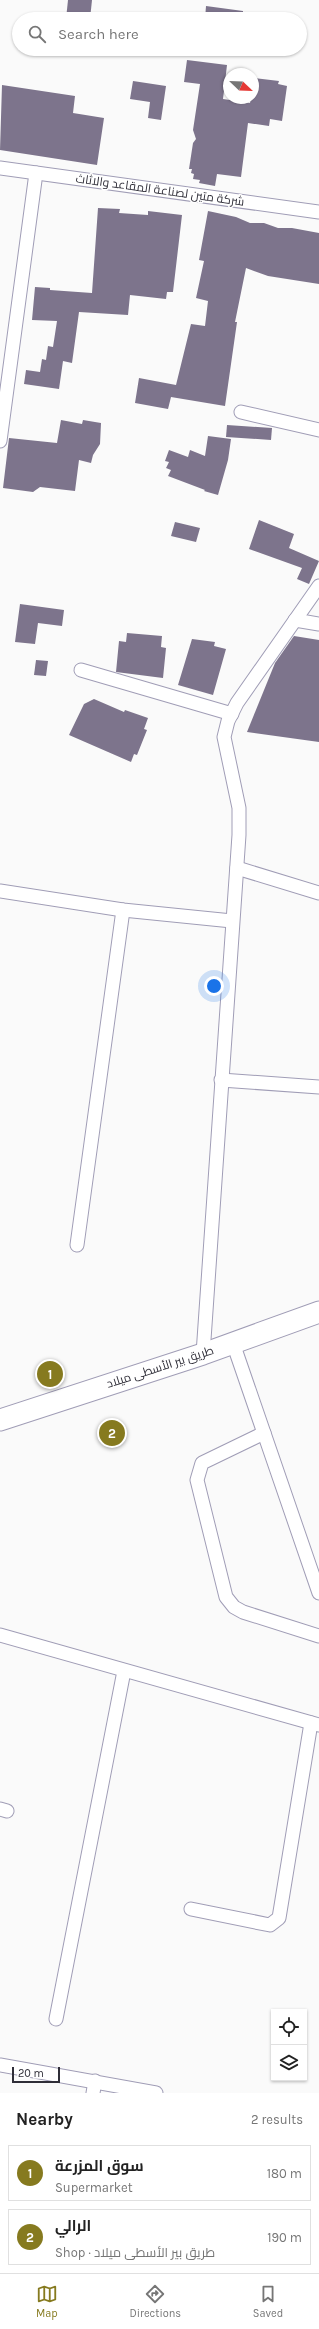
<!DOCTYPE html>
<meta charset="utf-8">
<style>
body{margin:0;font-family:Karla,Cairo,sans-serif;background:#f2f2f2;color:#222}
.controls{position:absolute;right:12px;bottom:12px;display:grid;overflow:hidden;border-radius:0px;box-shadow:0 1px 3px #0004}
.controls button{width:36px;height:36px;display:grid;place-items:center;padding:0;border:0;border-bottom:1px solid #e0e0e0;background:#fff;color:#222;font:20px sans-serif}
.compass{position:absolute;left:223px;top:68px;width:36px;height:36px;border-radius:50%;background:#fff;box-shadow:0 1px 3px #0004;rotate:113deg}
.scale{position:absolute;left:12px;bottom:10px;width:48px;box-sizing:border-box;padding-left:4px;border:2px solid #2f2e38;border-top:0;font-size:11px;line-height:14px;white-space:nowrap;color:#2f2e38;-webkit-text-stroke:3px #fff;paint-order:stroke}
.you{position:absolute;left:214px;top:986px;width:14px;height:14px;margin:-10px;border:3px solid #fff;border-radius:50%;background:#1a73e8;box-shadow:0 0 0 6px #1a73e833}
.badge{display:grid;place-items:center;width:26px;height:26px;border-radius:50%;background:#867a1f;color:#fff;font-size:13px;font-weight:700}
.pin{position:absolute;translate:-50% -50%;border:2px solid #fff;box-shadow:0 1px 4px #0006}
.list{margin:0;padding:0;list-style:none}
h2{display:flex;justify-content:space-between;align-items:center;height:52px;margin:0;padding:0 16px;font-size:17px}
h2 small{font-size:13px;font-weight:400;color:#767676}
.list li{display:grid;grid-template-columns:26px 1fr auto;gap:12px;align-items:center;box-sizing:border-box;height:56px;margin:0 8px 8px;padding:0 8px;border:1px solid #e0e0e0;border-radius:0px}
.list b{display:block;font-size:15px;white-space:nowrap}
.list p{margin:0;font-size:13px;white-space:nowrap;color:#767676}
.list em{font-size:13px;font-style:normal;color:#767676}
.icon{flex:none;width:22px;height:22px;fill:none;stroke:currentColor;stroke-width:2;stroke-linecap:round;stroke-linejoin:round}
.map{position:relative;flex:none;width:319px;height:2093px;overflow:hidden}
.search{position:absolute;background:#fff;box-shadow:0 1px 3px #0004;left:12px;right:12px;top:12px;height:44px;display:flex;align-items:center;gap:10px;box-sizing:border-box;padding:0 14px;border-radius:22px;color:#767676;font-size:15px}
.sheet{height:180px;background:#fff}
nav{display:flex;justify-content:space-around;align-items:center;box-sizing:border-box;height:56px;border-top:1px solid #e0e0e0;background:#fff;font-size:11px;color:#767676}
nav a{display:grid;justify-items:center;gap:2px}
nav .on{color:#867a1f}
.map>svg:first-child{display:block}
</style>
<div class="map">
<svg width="319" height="2093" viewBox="0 0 319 2093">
<rect width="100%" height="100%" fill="#fafafa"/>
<g fill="#7d748c">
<path d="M68 0H92L90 19H66Z"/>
<path d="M206 6 243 11V19H205Z"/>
<path d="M187 60 227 65 223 99 250 103 251 98H253L254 78 279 81 278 84 287 86 282 121 270 119 269 126 248 123 241 177 217 174 215 186 199 183 200 180 193 179 194 174 191 173 192 169H189L193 143 196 139 193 130 200 84 184 82Z"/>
<path d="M133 81 166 86 161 120 148 118 150 102 130 99Z"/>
<path d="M2 85 75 96 73 113 104 118 97 165 0 150Z"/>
<path d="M98 208 120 209 119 213 148 215V211L182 215 173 292H167L166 299 130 295 128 315 79 312 72 363 63 361 59 389 24 384 26 370 40 372 42 359 46 360 48 346 53 347 57 321 32 320 35 287 50 288V290L92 293Z"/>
<path d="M208 211 236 217 250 223H264L278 228H292L319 233V284L268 276 246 268 235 322H237L225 406 171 397 168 409 135 403 139 378 176 385 191 324 205 326 208 301 196 298 204 261 199 260Z"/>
<path d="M61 420 82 424 83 420 101 423 100 444 93 455 91 463 79 460 75 491 40 487 33 492 3 488 9 438 57 443Z"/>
<path d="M227 425 272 428 271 440 226 437Z"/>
<path d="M208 436 231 439 228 460 218 495 204 491 205 490 168 476 171 470 166 468 169 462 165 461 169 450 188 457 190 450 205 456Z"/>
<path d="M259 520 294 534 289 548 319 561 309 584 297 579 302 568 249 549Z"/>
<path d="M175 522 200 528 196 542 171 536Z"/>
<path d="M20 604 64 610 62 626 38 623 35 644 15 642Z"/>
<path d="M127 633 162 636 161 647 166 648 163 678 116 672 119 641 126 642Z"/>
<path d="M294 636 319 640V742L247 732 275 663Z"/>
<path d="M192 639 215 642 214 646 226 649 213 695 178 685Z"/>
<path d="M36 660 48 661 46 676 34 675Z"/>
<path d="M94 699 124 712 125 710 148 718 144 729 147 730 137 755 134 754 131 762 69 735 84 704Z"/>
</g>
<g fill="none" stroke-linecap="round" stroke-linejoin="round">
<g stroke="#a09db6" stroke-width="15">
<g id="minor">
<path d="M0 168 319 212"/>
<path d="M241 412 319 430"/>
<path d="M0 441 36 173"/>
<path d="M295 620 319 624"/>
<path d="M81 670 232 714"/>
<path d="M237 868 319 893"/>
<path d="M0 891 123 910 232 921"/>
<path d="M221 1080 319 1087"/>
<path d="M77 1245 123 910"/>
<path d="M233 1343 319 1593"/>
<path d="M203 1354 239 835V808L224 737 228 721 237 703 319 586"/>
<path d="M264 1433 202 1463 197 1480 226 1597 234 1607 243 1612 319 1636"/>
<path d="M0 1635 319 1725"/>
<path d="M0 1809 7 1811"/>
<path d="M191 1909 270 1925 279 1918 311 1723"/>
<path d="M56 2019 124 1671"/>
<path d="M0 2065 156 2093"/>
<path d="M93 2093 95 2081"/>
</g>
</g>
<g stroke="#a09db6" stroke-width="23">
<path id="primary" d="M0 1420 203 1354 319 1312"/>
</g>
<use href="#minor" stroke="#fff" stroke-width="13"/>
<use href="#primary" stroke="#fff" stroke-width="21"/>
</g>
<g text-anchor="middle" stroke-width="3" stroke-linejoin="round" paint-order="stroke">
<g font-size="12" fill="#2f2e38" stroke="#fff">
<text transform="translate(160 190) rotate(8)" y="4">شركة متين لصناعة المقاعد والاثاث</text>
<text transform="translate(160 1367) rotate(-18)" y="4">طريق بير الأسطى ميلاد</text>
</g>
</g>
</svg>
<div class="controls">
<button><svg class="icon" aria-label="locate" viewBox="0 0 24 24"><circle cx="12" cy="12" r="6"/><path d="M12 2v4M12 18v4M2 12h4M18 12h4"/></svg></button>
<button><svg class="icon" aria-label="layers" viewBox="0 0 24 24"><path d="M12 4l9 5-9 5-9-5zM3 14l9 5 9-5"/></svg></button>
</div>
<svg class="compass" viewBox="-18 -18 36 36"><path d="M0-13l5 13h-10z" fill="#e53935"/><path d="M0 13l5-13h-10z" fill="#767676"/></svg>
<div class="scale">20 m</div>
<div class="you"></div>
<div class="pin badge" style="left:50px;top:1374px">1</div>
<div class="pin badge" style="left:112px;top:1433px">2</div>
<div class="search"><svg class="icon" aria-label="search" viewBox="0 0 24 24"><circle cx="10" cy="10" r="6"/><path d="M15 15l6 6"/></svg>Search here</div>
</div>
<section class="sheet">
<h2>Nearby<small>2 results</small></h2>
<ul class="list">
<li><span class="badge">1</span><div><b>سوق المزرعة</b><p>Supermarket</p></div><em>180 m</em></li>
<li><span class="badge">2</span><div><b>الرالي</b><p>Shop · طريق بير الأسطى ميلاد</p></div><em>190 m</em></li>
</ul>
</section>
<nav>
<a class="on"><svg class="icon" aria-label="map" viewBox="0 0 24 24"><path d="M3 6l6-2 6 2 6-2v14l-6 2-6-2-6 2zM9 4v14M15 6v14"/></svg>Map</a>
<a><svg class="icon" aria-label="directions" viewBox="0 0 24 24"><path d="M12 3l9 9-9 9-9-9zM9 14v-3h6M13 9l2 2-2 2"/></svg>Directions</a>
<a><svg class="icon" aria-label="saved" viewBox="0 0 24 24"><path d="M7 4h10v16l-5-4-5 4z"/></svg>Saved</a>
</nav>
